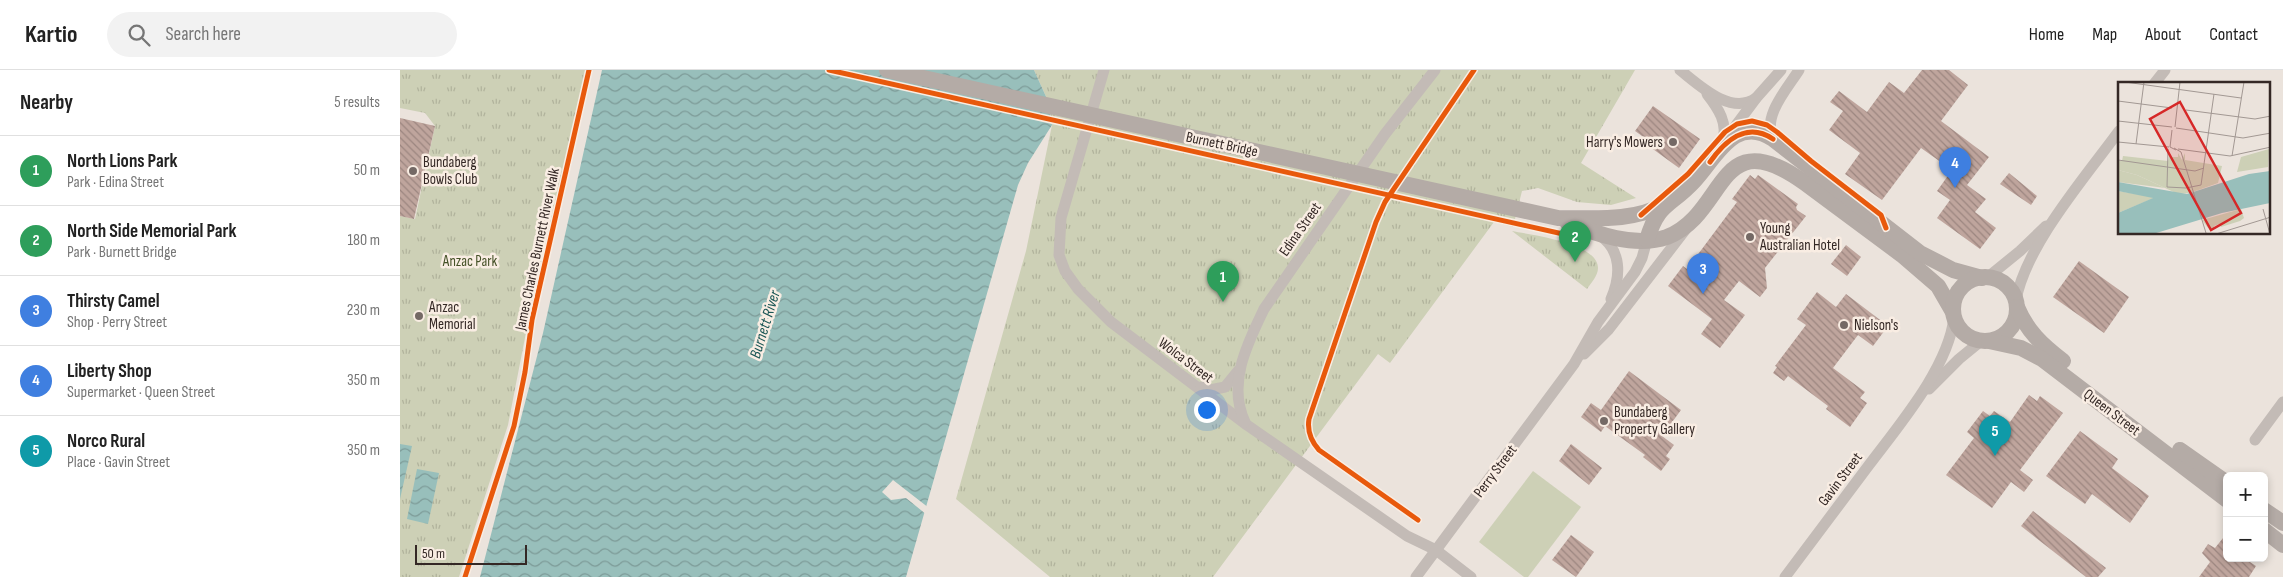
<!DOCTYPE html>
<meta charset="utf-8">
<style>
body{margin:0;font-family:"Sofia Sans Condensed",sans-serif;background:#f2f2f2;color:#222}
.controls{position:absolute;right:15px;bottom:15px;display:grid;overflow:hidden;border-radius:8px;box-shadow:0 2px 8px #0003}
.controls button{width:45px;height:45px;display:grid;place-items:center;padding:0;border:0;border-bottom:1px solid #e0e0e0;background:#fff;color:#222;font:25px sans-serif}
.scale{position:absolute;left:15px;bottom:12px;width:112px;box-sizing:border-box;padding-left:5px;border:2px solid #342825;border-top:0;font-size:14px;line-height:18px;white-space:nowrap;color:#342825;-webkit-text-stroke:4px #f9ede3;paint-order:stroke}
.you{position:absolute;left:806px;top:339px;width:18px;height:18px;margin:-12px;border:4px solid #fff;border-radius:50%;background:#1a73e8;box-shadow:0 0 0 8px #1a73e833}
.badge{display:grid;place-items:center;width:32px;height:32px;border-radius:50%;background:#d93025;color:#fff;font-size:16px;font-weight:700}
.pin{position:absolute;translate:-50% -41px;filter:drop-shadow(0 1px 2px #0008)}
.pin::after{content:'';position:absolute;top:26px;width:18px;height:15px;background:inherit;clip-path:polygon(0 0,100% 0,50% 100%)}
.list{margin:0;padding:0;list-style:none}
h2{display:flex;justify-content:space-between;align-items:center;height:65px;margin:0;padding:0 20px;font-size:21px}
h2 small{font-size:16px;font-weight:400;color:#767676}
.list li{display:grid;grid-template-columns:32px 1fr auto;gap:15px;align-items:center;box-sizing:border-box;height:70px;padding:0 20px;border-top:1px solid #e0e0e0}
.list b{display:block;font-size:19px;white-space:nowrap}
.list p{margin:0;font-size:16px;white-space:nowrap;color:#767676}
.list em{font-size:16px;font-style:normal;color:#767676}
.icon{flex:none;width:28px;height:28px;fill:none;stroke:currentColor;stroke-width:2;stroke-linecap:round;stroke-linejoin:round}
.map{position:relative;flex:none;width:1883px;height:507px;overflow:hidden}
header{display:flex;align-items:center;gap:30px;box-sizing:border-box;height:70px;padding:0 25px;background:#fff;border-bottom:1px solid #e0e0e0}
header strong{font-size:24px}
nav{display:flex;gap:28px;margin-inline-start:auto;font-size:18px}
.search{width:350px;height:45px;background:#f2f2f2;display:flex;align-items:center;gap:12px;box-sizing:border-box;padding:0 18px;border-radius:28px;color:#767676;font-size:19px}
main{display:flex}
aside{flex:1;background:#fff}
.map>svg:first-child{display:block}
</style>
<header>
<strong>Kartio</strong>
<div class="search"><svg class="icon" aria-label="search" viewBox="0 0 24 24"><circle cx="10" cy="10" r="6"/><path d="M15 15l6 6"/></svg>Search here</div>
<nav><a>Home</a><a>Map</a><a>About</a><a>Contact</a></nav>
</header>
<main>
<aside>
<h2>Nearby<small>5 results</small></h2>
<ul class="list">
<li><span class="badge" style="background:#2e9e5b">1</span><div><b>North Lions Park</b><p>Park · Edina Street</p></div><em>50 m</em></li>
<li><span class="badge" style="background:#2e9e5b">2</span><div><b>North Side Memorial Park</b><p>Park · Burnett Bridge</p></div><em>180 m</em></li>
<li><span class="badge" style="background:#3f7fe0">3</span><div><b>Thirsty Camel</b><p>Shop · Perry Street</p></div><em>230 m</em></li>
<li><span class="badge" style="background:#3f7fe0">4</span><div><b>Liberty Shop</b><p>Supermarket · Queen Street</p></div><em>350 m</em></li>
<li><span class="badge" style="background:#0f9aa8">5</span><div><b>Norco Rural</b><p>Place · Gavin Street</p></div><em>350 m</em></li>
</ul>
</aside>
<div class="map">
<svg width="1883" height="507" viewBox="0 0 1883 507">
<defs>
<pattern id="park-tufts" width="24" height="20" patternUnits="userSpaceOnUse" patternTransform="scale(1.25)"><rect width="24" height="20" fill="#cdd0b6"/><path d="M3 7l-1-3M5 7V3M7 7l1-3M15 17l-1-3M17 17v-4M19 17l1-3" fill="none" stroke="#b1b39c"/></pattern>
<pattern id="water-waves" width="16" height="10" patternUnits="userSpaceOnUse" patternTransform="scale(1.25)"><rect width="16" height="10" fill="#98bfbb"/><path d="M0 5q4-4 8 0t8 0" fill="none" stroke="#7d9b98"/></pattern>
<pattern id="building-back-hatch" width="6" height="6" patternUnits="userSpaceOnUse" patternTransform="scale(1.25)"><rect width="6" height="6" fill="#bfa59d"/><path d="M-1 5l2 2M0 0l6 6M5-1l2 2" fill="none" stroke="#9c8680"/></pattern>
</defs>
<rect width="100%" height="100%" fill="#ebe3dc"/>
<path fill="#cdd0b6" d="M1133 401 1181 437 1128 507H1124L1079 472Z"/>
<g fill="url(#park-tufts)">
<path d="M0 0H186L129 247 108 355 59 507H0V146L15 149 35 56 25 43 0 38Z"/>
<path d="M634 0H1235L1181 93 1236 128 1211 135 1177 132 1138 118 1122 121 1113 157 1094 152 990 293 978 284 813 507H650L556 429 626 181 652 55 648 31Z"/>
<path d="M1112 161C1132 165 1198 173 1198 198 1198 206 1191 213 1187 219Z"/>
</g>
<g fill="url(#water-waves)">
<path d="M202 0H634L648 31 652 55 628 93 618 115 506 507H80L143 263Z"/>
<path d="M0 374 12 376 0 429Z"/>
<path d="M17 399 39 403 28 454 7 449Z"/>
</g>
<path fill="#ebe3dc" d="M493 410 529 438 527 445 506 428 491 430 482 422Z"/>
<g fill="url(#building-back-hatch)">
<path d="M1522 0H1549L1568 15 1541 51 1589 87 1567 115 1586 129 1575 142 1596 158 1580 179 1537 148 1550 130 1537 121 1552 100 1521 78 1482 130 1445 104 1460 83 1429 60 1443 41 1430 32 1439 21 1467 42 1489 12 1504 23Z"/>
<path d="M1253 36 1300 69 1279 98 1246 74 1249 71 1235 61Z"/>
<path d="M0 48 35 56 14 149 0 146Z"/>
<path d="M1609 103 1637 126 1631 135 1600 114Z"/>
<path d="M1350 105 1355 109 1358 105 1398 134 1396 137 1397 140 1406 146 1365 198 1367 218 1360 227 1339 211 1324 230 1345 245 1320 278 1301 264 1312 249 1268 216 1283 196 1287 199 1337 132 1332 129Z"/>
<path d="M1446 175 1461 187 1447 206 1431 194Z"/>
<path d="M1679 191 1729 227 1704 263 1653 227Z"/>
<path d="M1417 222 1436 237 1446 224 1488 256 1473 276 1458 265 1433 298 1465 322 1460 328 1467 333 1450 357 1426 339 1428 336 1388 306 1384 311 1373 303 1377 297 1375 296 1406 255 1397 249Z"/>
<path d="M1229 301 1281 340 1262 366 1274 375 1266 386 1270 389 1261 401 1243 387 1245 385 1205 356 1201 362 1181 347 1191 333 1201 340Z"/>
<path d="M1629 325 1637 331 1640 326 1663 343 1620 400 1633 410 1624 422 1611 412 1592 438 1546 405 1574 368 1567 362 1583 341 1590 346 1594 341 1610 352Z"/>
<path d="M1680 361 1718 389 1712 398 1749 426 1730 453 1692 424 1685 434 1646 406Z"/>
<path d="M1171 374 1202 398 1189 415 1159 391Z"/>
<path d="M1633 441 1706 498 1698 507H1686L1621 456Z"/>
<path d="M1827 463V488H1844L1856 496 1849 507H1799L1810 492 1802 483 1808 474 1815 478Z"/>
<path d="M1171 465 1194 482 1176 507 1152 490Z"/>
</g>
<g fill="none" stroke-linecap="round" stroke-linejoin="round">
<g stroke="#c3bbb6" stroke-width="11">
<path d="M704 0 661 148 659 185 665 201 678 219 711 252 847 355 1007 466 1036 480 1071 507"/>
<path d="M1280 0C1299 15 1331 46 1356 28"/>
<path d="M1754 14 1765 0"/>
<path d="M1307 24C1318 38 1329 54 1322 72"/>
<path d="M1373 69C1362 46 1387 19 1399 0"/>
<path d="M1325 70 1357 27 1381 0"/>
<path d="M1199 165C1222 180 1221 206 1211 229"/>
<path d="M1588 207 1620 181 1646 156"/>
<path d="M1616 230C1626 175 1686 106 1719 61"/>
<path d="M1184 284 1209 259 1286 159"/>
<path d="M801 317 810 320 825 317 838 301"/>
<path d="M1529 319 1559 289 1581 271"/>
<path d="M845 352C827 314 847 274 864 239L985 64 1035 0"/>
<path d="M1855 370 1883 332"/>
<path d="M1016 507 1174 294 1198 252 1235 202 1242 188 1247 170"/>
<path d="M1385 507C1413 470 1441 432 1469 395 1499 355 1548 298 1554 248"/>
</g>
<g stroke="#b4aba6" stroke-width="16">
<path d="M487 0 1158 148C1196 148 1231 152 1266 134"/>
<path d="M1167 152C1196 164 1235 178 1267 167 1328 143 1316 49 1405 113L1502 185 1538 216 1553 242"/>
<path d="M1247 170C1258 132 1270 137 1294 111 1315 89 1335 43 1373 69L1520 183 1553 200 1582 208"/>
<circle cx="1585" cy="239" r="32"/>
<path d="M1617 237C1627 261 1642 275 1663 291"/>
<path d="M1589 271 1621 278 1642 289 1827 430"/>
<path d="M1780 380 1827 413"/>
<path d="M1864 440 1883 453"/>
<path d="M1864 460 1883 475"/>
</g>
<g stroke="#f9ede3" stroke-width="8">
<g id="cycleway">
<path d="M429 0 1172 166"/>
<path d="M1310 92C1325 71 1346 51 1373 69"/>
<path d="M1241 145 1288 104 1325 62 1337 54 1352 51 1367 55 1377 62 1411 91 1481 145 1486 158"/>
<path d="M1018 450 919 380C911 371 907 361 909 349L976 152 985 132 1074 0"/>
<path d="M65 507 114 356 125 302 132 250 189 0"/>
</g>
</g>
<use href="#cycleway" stroke="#e8590c" stroke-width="5"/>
</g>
<g fill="#746965" stroke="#f9ede3" stroke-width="2">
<circle cx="1273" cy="72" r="5"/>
<circle cx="13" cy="101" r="5"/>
<circle cx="1350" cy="167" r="5"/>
<circle cx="19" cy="246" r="5"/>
<circle cx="1444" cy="255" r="5"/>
<circle cx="1204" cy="351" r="5"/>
</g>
<g text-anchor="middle" stroke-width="5" stroke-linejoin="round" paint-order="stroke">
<g font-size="15" fill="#342825" stroke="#f9ede3" text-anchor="start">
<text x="1263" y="77" text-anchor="end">Harry's Mowers</text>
<text x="23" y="97">Bundaberg<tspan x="23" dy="17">Bowls Club</tspan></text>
<text x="1360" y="163">Young<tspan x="1360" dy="17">Australian Hotel</tspan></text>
<text x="29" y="242">Anzac<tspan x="29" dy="17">Memorial</tspan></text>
<text x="1454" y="260">Nielson's</text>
<text x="1214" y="347">Bundaberg<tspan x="1214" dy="17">Property Gallery</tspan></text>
</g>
<g font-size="15" fill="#342825" stroke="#f9ede3">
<text transform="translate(822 74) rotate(12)" y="5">Burnett Bridge</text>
<text transform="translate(900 159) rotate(-55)" y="5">Edina Street</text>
<text transform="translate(137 179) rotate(-78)" y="5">James Charles Burnett River Walk</text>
<text transform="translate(786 290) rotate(37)" y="5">Wolca Street</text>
<text transform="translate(1712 342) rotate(37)" y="5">Queen Street</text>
<text transform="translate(1095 401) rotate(-53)" y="5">Perry Street</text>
<text transform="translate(1440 409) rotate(-53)" y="5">Gavin Street</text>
</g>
<g font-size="15" fill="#465228" stroke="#f9ede3">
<text x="70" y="196">Anzac Park</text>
</g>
<g font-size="16" font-style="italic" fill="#1a5655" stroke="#f9ede3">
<text transform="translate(364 254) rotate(-73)" y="6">Burnett River</text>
</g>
</g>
<g transform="translate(1718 12)">
<rect width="152" height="152" fill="#ebe3dc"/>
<path d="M0 88 19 93 47 106 0 100Z" fill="#cdd0b6"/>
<path d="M0 109 30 114 36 116 0 131Z" fill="#cdd0b6"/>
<path d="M151 67 150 85 119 90 123 75ZM60 71 64 78 67 71V78L104 84 100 101 72 111 60 112 19 93 0 88V79H4L5 74 50 79 51 75H60ZM123 127 126 136 122 139 103 145 101 142 96 144V147L90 146 84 138Z" fill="#cdd0b6"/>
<path d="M152 89V121L104 131 35 152H0V131L35 116 0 109V100L69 112 131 92Z" fill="#98bfbb"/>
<path fill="none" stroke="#a29893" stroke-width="1" d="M7 0 123 16M0 19 54 26M68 28 137 37 153 34M0 39 54 45M57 45 62 0M58 46 125 56 153 51M54 48 52 65 58 68M0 60 51 65M18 62 26 0M56 66 63 70 88 151M50 67 49 105 68 106 83 103 96 12M60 67 112 74 153 65M114 74 126 0M0 78 77 89 86 86M145 127 152 152M98 152 153 135"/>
<path fill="#d62828" fill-opacity="0.15" stroke="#d62828" stroke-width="2.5" d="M62 20 123 131 93 148 32 37Z"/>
<rect width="152" height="152" fill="none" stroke="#342825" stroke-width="2.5"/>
</g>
</svg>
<div class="controls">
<button>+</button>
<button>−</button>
</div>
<div class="scale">50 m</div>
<div class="you"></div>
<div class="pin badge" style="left:823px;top:232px;background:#2e9e5b">1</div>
<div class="pin badge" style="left:1175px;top:192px;background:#2e9e5b">2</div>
<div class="pin badge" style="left:1303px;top:224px;background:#3f7fe0">3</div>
<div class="pin badge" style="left:1555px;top:118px;background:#3f7fe0">4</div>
<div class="pin badge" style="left:1595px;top:386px;background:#0f9aa8">5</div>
</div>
</main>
